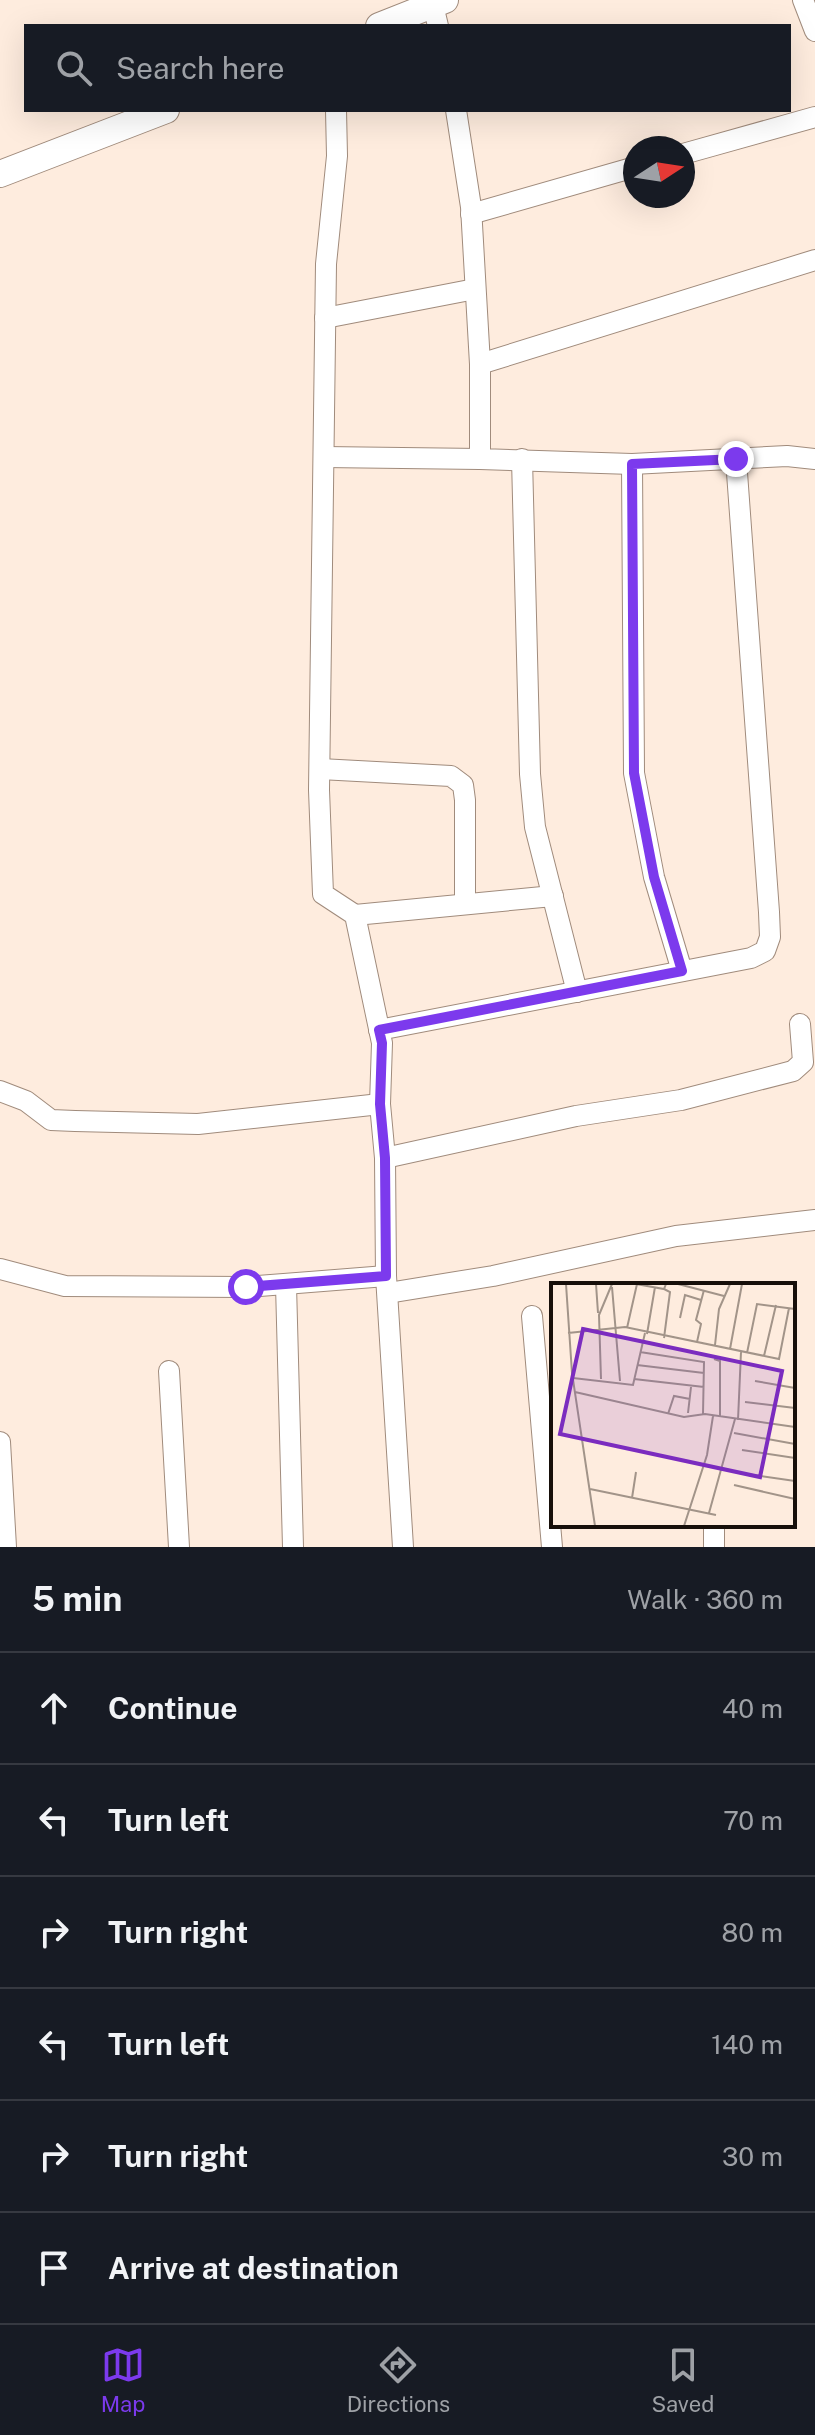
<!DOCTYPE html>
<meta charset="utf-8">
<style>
body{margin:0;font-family:"Public Sans",sans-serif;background:#20242c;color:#f1f3f6}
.compass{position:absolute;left:623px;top:136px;width:72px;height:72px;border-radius:50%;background:#171b24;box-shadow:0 8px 32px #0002;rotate:78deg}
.stop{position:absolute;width:24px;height:24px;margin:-18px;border:6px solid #7c3aed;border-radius:50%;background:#fff}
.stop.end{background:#7c3aed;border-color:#fff;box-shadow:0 2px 8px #0008}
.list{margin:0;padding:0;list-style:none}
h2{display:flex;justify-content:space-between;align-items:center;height:104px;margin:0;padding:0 32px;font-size:34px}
h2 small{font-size:26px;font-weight:400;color:#9ea1a6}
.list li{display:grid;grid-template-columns:52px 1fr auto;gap:24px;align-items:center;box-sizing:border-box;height:112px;padding:0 32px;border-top:2px solid #363941}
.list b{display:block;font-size:30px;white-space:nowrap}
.list em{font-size:26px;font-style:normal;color:#9ea1a6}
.icon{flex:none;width:44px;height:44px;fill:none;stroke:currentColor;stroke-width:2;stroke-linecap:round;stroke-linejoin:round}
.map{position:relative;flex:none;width:815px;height:1547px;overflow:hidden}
.search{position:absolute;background:#171b24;box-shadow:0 8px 32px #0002;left:24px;right:24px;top:24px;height:88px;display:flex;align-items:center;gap:20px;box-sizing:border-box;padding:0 28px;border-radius:0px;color:#9ea1a6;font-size:30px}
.sheet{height:776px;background:#171b24}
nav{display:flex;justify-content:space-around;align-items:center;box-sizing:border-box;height:112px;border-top:2px solid #363941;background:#171b24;font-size:22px;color:#9ea1a6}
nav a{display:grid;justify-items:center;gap:4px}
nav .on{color:#7c3aed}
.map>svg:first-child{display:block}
</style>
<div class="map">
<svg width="815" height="1547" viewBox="0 0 815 1547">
<rect width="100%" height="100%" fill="#feecde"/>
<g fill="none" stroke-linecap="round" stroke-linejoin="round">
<g stroke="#a08b7c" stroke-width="22">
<g id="minor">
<path d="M803 0 815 31"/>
<path d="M433 5 438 26"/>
<path d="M336 110 337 156 326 264 319 790 323 894 355 915 382 1043 380 1104 385 1158 386 1276 403 1547"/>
<path d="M456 110 471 207 480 364V459L632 464 787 456 815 459"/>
<path d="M683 154 815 117"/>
<path d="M471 214 635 167"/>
<path d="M325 318 475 289"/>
<path d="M480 364 815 260"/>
<path d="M324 457 480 459"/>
<path d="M522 459 530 774 535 827 577 992"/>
<path d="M632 464 634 773 654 877 682 971"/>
<path d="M320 769 451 776 463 785 465 800V904"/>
<path d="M355 915 553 896"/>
<path d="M379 1030 751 958 765 951 770 937 769 912 736 459"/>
<path d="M0 1091 26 1101 51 1120 75 1121 198 1124 380 1104"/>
<path d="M385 1158 576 1116 681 1100 793 1071 803 1062 800 1024"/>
<path d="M0 1269 65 1286 246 1287 386 1276"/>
<path d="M286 1285 293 1547"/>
<path d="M388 1293 493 1276 676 1236 815 1220"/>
<path d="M532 1316 552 1547"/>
<path d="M169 1371 179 1547"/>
<path d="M0 1442 6 1547"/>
<path d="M714 1547V1525"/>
</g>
</g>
<g stroke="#a08b7c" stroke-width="28">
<g id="tertiary">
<path d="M379 26 445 0"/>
<path d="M0 174 166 110"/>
</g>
</g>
<use href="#minor" stroke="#fff" stroke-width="20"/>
<use href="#tertiary" stroke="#fff" stroke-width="26"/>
</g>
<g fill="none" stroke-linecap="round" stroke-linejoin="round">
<path stroke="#7c3aed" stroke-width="10" d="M246 1287 386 1276 385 1158 380 1104 382 1043 379 1030 682 971 654 877 634 773 632 464 736 459"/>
</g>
<g transform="translate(551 1283)">
<rect width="244" height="244" fill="#feecde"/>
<path fill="none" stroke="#a29489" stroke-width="2" d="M15 1 21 90 44 243M45 1 47 30M85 1 113 6 115 1M127 1 173 13M61 4 69 98M113 6 119 9 113 55M129 35 134 12 150 17M76 45 86 1M17 50 74 44 228 76 238 25M96 51 104 4M146 59 150 41 145 37 153 7M164 62 168 26 179 1M179 66 191 1M89 69 153 79 152 131M196 70 206 21 244 26M213 73 225 22M163 76 169 78V133M86 82 153 90M22 95 82 102 94 50M50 96 48 32 61 1M83 96 153 104M204 98 244 105M24 109 133 134 154 131 244 144M194 119 244 125M137 130 140 104M117 131 123 113 139 116M187 137 190 69M183 150 244 161M191 167 244 175M188 190 244 198M183 202 244 216M39 206 165 232M81 215 85 189M158 230 184 136M133 243 156 172 162 133"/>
<path fill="#7b2cbf" fill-opacity="0.15" stroke="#7b2cbf" stroke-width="4" d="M32 46 231 88 209 194 9 151Z"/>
<rect width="244" height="244" fill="none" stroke="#170f0a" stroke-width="4"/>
</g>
</svg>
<svg class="compass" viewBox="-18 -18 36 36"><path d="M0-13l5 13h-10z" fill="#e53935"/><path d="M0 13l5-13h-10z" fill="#9ea1a6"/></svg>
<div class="stop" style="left:246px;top:1287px"></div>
<div class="stop end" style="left:736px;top:459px"></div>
<div class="search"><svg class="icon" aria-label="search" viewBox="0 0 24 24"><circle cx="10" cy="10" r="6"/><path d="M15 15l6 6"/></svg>Search here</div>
</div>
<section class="sheet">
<h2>5 min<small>Walk · 360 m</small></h2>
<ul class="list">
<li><svg class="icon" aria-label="ahead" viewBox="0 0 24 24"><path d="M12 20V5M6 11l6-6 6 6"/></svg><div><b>Continue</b></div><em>40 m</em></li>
<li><svg class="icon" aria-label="left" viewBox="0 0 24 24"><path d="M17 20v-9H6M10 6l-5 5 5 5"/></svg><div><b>Turn left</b></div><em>70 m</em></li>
<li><svg class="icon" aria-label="right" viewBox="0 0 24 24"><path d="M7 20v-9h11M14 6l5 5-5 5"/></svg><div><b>Turn right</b></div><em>80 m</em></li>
<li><svg class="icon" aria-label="left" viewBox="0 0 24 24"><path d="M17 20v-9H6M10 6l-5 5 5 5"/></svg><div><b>Turn left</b></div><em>140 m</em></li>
<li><svg class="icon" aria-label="right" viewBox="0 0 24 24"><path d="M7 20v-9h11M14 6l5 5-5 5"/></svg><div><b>Turn right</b></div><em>30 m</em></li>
<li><svg class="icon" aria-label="arrive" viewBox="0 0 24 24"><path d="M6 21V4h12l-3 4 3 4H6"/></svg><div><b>Arrive at destination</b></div></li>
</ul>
</section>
<nav>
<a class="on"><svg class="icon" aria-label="map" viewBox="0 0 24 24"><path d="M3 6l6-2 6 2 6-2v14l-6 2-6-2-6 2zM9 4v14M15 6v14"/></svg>Map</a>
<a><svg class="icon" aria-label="directions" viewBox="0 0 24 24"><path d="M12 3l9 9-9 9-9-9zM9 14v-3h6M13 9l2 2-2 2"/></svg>Directions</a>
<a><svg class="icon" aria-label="saved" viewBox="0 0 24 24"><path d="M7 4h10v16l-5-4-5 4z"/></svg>Saved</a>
</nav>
